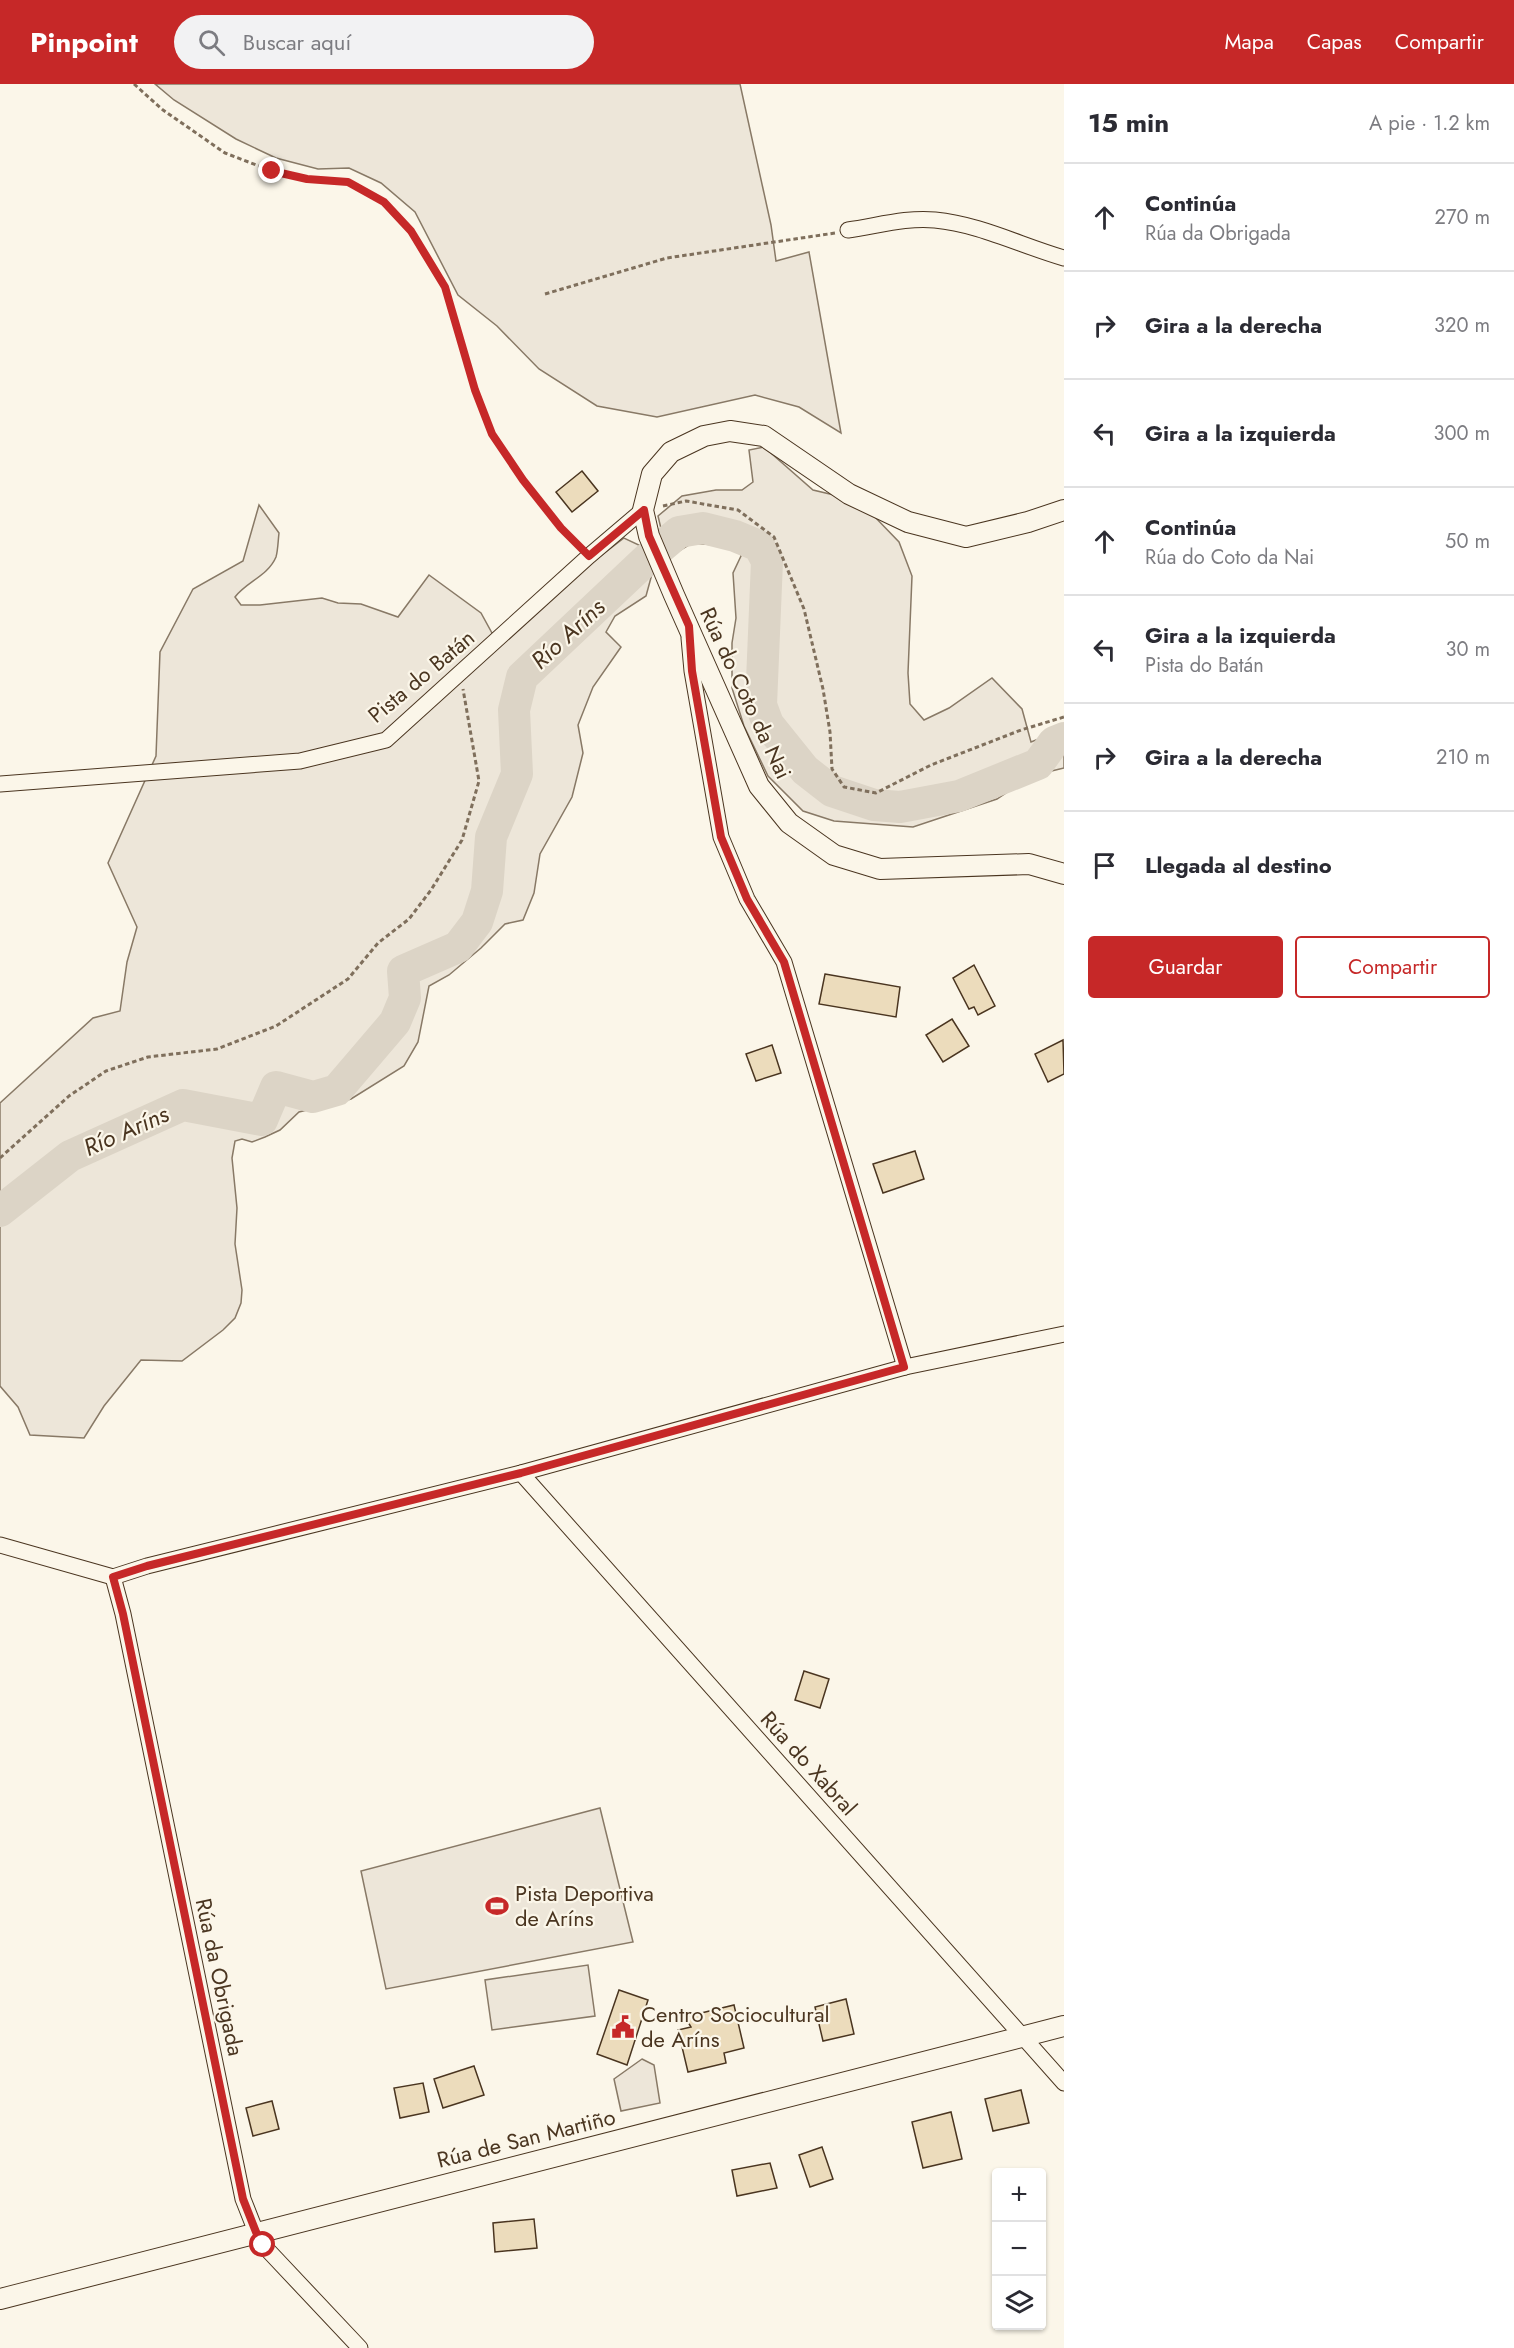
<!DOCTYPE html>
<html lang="es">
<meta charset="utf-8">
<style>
body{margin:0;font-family:Jost,sans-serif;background:#f2f2f3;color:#2b2b33}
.controls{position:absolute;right:18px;bottom:18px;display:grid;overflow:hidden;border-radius:6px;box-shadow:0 2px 4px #0004}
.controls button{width:54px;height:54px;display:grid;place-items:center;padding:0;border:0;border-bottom:2px solid #e1e1e2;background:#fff;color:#2b2b33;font:30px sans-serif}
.stop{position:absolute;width:18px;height:18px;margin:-14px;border:4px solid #c62828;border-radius:50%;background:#fff}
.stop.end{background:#c62828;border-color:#fff;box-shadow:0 2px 6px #0008}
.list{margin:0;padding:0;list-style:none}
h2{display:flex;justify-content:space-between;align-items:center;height:78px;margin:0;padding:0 24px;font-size:26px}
h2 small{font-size:20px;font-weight:400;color:#7c7c81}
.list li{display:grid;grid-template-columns:39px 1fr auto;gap:18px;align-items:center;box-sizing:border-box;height:108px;padding:0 24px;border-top:2px solid #e1e1e2}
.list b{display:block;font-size:22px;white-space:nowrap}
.list p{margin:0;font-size:20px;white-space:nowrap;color:#7c7c81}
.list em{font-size:20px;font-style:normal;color:#7c7c81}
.actions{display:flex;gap:12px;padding:18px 24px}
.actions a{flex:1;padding:14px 0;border:2px solid #c62828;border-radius:6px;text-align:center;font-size:21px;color:#c62828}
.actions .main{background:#c62828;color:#fff}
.icon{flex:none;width:33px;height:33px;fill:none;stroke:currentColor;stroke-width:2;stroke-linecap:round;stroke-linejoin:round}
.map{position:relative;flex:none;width:1064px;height:2264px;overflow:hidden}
header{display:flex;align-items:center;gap:36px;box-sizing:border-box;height:84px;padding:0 30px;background:#c62828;color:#fff}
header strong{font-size:28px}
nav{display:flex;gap:33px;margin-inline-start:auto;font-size:21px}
.search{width:420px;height:54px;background:#f2f2f3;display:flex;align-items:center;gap:15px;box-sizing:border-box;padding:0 21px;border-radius:33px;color:#7c7c81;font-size:22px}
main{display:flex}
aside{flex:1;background:#fff}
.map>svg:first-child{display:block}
</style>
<header>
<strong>Pinpoint</strong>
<div class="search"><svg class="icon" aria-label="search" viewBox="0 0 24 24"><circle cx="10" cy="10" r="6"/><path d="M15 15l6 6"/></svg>Buscar aquí</div>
<nav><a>Mapa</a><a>Capas</a><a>Compartir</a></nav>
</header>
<main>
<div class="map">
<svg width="1064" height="2264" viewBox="0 0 1064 2264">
<rect width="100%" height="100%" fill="#fbf6e9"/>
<g fill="#ede6d9" stroke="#887966" stroke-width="1.5">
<path d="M155 0H740L771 141 776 177 809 168 841 349 799 323 755 311 657 333 597 322 539 285 497 242 458 211 415 128 381 99 349 84 318 85 276 74 236 55 174 16Z"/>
<path d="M764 363 813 406 834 411 873 431 899 458 912 492 908 589 910 620 924 636 949 624 992 594 1022 625 1031 658 1064 645V684L1031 692 997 715 913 743 834 737 803 727 768 692 744 642 732 604V559L736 534 733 489 741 472 739 463 692 459 674 470 662 449 658 432 682 412 716 406H742L753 398 749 366Z"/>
<path d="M259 421 279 449C278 457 278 466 276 473 268 492 246 498 235 513L241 521H260L322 514 338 519 361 520 398 533 429 491 481 529 492 549 514 548 594 477 624 454 641 462 652 490 646 512 615 532 606 548 621 563 593 603 578 641 583 669 572 713 540 770 534 809 523 836 505 840 481 864 449 891 429 902 418 958 404 982 351 1015 299 1028 280 1046 265 1053 252 1058 242 1055 235 1057 232 1074 237 1124 235 1160 242 1206 241 1219 235 1234 223 1246 182 1277 141 1276 104 1322 84 1354 30 1351 18 1323 0 1302V1019L93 934 120 927 127 878 137 843 108 779 156 672 160 568 193 505 243 477Z"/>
<path d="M600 1724 633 1858 386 1905 361 1787Z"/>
<path d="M588 1881 595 1932 492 1946 485 1896Z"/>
<path d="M642 1975 654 1981 660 2019 621 2027 614 1995Z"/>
</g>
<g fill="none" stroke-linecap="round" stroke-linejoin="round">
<path stroke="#dcd4c6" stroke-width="32" d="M0 1127 70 1072 183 1021 262 1036 276 1003 313 1013 337 1006 395 938 405 914 403 887 458 863 477 838 487 807 491 753 517 690 514 626 522 593 647 475 679 448 703 444 735 452 759 462 767 477 761 621 768 640 805 686 832 707 874 721 900 723 959 712 1038 680 1054 658 1064 654"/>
</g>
<g fill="#ecdcbc" stroke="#4a3520" stroke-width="1.5">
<path d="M582 387 598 407 572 428 556 408Z"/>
<path d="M974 881 995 922 978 931 974 923 969 925 953 894Z"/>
<path d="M825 890 900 903 896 933 819 920Z"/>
<path d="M952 935 969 962 943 978 926 951Z"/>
<path d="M1063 956 1064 990 1048 998 1035 970Z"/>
<path d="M772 961 781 989 756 997 746 970Z"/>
<path d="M915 1067 924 1095 883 1109 873 1080Z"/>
<path d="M804 1587 829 1595 820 1624 795 1616Z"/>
<path d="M619 1906 648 1916 627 1981 597 1970Z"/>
<path d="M846 1915 854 1950 823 1957 815 1923Z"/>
<path d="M734 1921 744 1964 724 1969 726 1979 688 1988 678 1946 691 1943 685 1933Z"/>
<path d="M474 1982 484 2011 443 2024 434 1995Z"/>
<path d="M423 1999 429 2028 400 2034 394 2004Z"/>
<path d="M1021 2006 1029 2039 993 2047 985 2015Z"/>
<path d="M272 2017 279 2045 253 2052 246 2024Z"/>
<path d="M951 2028 962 2075 923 2084 912 2038Z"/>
<path d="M822 2063 833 2095 810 2103 799 2071Z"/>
<path d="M770 2079 777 2104 737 2112 732 2086Z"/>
<path d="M534 2135 537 2164 495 2168 493 2139Z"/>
</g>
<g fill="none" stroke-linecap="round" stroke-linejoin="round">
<g stroke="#4a3520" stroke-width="17">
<g id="minor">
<path d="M848 146C877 142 907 133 935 136 979 140 1022 162 1064 174"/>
<path d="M689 554 692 587 721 753 747 815 784 878 905 1283"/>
<path d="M0 700 300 677 386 656 589 472 643 426"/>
<path d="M521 1389 1064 1999"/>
<path d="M0 1461 113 1493 147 1482 521 1389 905 1283 1064 1250"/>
<path d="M113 1493 123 1530 243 2115 256 2148 263 2161 360 2264"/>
</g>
</g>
<g stroke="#4a3520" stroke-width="22">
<g id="tertiary">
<path d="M1064 426 1028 438 966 453 908 438 849 410 764 352 730 347 704 352 671 368 652 390 643 426 649 452 674 511 759 702 789 739 834 771 880 785 1029 780 1064 790"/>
<path d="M0 2215 1064 1942"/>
</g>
</g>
<g stroke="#7f6f5c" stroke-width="3" stroke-dasharray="4.5 3" stroke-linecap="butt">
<path d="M134 0 163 26 225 69 272 87 307 95 348 98 384 118 411 147 445 203 475 306 492 350 523 396 561 444 579 462"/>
<path d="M545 210 667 174 835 149"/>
<path d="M663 422 686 417 738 426 774 453 804 525 823 605 830 648 832 685 844 703 876 709 931 681 1021 646 1064 633"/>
<path d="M0 1074 69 1012 106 987 148 973 217 965 276 942 348 895 378 859 409 835 431 806 462 756 479 697 463 605"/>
</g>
<use href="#minor" stroke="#fbf6e9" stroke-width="15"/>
<use href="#tertiary" stroke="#fbf6e9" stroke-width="20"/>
</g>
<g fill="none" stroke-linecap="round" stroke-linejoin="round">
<path stroke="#c62828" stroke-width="8" d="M263 2161 256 2148 243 2115 123 1530 113 1493 147 1482 521 1389 904 1283 784 878 747 815 721 753 692 587 689 542 649 452 644 426 589 472 561 444 523 396 492 350 475 306 445 203 411 147 384 118 348 98 307 95 272 87"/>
</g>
<defs>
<g id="stadium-bare" transform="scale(1.8)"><path d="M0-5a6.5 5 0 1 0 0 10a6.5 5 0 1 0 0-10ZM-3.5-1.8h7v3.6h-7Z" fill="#c62828" stroke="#fbf6e9" stroke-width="2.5" paint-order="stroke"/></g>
<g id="civic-bare" transform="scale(1.8)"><path d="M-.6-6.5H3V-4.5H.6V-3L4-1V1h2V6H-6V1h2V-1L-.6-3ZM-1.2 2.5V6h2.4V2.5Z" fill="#c62828" stroke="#fbf6e9" stroke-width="2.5" paint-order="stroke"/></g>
</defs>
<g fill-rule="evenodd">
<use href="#stadium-bare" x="497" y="1822"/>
<use href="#civic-bare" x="623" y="1943"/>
</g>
<g text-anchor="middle" stroke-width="4.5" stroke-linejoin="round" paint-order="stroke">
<g font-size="22" fill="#4a3520" stroke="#fbf6e9">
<text transform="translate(421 592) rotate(-40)" y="8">Pista do Batán</text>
<text transform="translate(746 609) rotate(65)" y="8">Rúa do Coto da Nai</text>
<text transform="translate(809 1679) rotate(48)" y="8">Rúa do Xabral</text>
<text transform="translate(220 1893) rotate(78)" y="8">Rúa da Obrigada</text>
<text transform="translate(526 2054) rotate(-14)" y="8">Rúa de San Martiño</text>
</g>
<g font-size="22" fill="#4a3520" stroke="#fbf6e9" text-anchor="start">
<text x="515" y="1817">Pista Deportiva<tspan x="515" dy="25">de Aríns</tspan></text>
<text x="641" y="1938">Centro Sociocultural<tspan x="641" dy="25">de Aríns</tspan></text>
</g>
<g font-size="24" font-style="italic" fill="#4a3520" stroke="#fbf6e9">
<text transform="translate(568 550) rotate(-43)" y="8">Río Aríns</text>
<text transform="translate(126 1047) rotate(-24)" y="8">Río Aríns</text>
</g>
</g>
</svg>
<div class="controls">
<button>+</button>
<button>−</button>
<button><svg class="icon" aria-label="layers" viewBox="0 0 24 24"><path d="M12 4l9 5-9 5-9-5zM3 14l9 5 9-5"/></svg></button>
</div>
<div class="stop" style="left:263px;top:2161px"></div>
<div class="stop end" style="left:272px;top:87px"></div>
</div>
<aside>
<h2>15 min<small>A pie · 1.2 km</small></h2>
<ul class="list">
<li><svg class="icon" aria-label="ahead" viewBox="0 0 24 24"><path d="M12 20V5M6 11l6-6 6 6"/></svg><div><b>Continúa</b><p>Rúa da Obrigada</p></div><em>270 m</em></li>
<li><svg class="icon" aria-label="right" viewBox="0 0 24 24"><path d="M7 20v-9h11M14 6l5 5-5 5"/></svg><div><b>Gira a la derecha</b></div><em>320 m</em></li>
<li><svg class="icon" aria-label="left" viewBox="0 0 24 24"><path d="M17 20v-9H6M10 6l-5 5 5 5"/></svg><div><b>Gira a la izquierda</b></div><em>300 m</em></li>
<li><svg class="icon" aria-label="ahead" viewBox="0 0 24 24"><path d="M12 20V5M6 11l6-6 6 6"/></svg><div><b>Continúa</b><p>Rúa do Coto da Nai</p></div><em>50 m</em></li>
<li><svg class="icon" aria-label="left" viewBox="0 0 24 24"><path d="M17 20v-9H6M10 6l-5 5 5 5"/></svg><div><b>Gira a la izquierda</b><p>Pista do Batán</p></div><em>30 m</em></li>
<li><svg class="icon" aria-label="right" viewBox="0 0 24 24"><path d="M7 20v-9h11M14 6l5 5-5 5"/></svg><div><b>Gira a la derecha</b></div><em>210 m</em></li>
<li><svg class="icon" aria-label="arrive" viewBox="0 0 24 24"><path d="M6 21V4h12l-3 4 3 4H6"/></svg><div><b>Llegada al destino</b></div></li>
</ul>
<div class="actions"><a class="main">Guardar</a><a>Compartir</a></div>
</aside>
</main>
